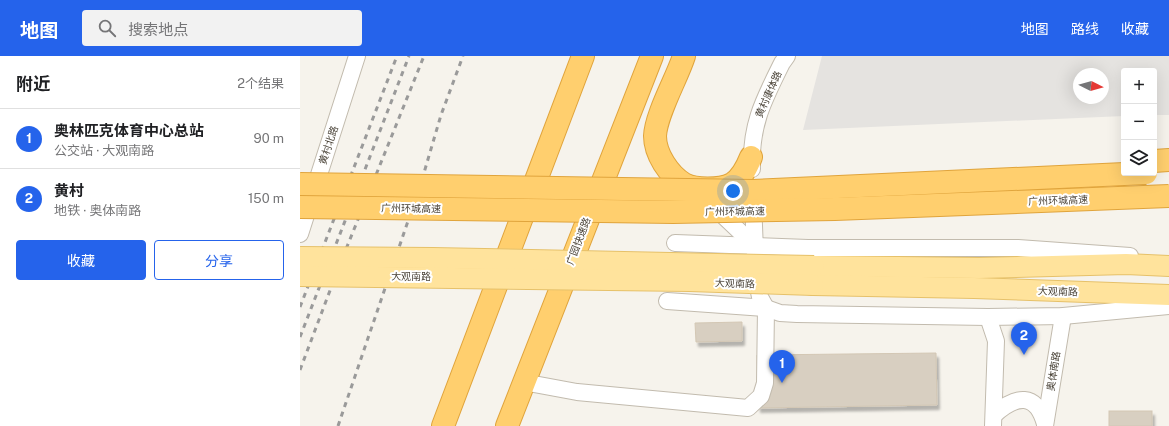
<!DOCTYPE html>
<html lang="zh">
<meta charset="utf-8">
<style>
body{margin:0;font-family:"Public Sans","Noto Sans SC",sans-serif;background:#f2f2f2;color:#202124}
.controls{position:absolute;right:12px;top:12px;display:grid;overflow:hidden;border-radius:4px;box-shadow:0 4px 16px #0002}
.controls button{width:36px;height:36px;display:grid;place-items:center;padding:0;border:0;border-bottom:1px solid #e0e0e0;background:#fff;color:#202124;font:20px sans-serif}
.compass{position:absolute;left:773px;top:12px;width:36px;height:36px;border-radius:50%;background:#fff;box-shadow:0 4px 16px #0002;rotate:96deg}
.you{position:absolute;left:433px;top:135px;width:14px;height:14px;margin:-10px;border:3px solid #fff;border-radius:50%;background:#1a73e8;box-shadow:0 0 0 6px #1a73e833}
.badge{display:grid;place-items:center;width:26px;height:26px;border-radius:50%;background:#2563eb;color:#fff;font-size:13px;font-weight:700}
.pin{position:absolute;translate:-50% -33px;filter:drop-shadow(0 1px 2px #0008)}
.pin::after{content:'';position:absolute;top:21px;width:14px;height:12px;background:inherit;clip-path:polygon(0 0,100% 0,50% 100%)}
.list{margin:0;padding:0;list-style:none}
h2{display:flex;justify-content:space-between;align-items:center;height:52px;margin:0;padding:0 16px;font-size:17px}
h2 small{font-size:13px;font-weight:400;color:#757577}
.list li{display:grid;grid-template-columns:26px 1fr auto;gap:12px;align-items:center;box-sizing:border-box;height:60px;padding:0 16px;border-top:1px solid #e0e0e0}
.list b{display:block;font-size:15px;white-space:nowrap}
.list p{margin:0;font-size:13px;white-space:nowrap;color:#757577}
.list em{font-size:13px;font-style:normal;color:#757577}
.actions{display:flex;gap:8px;padding:12px 16px}
.actions a{flex:1;padding:9px 0;border:1px solid #2563eb;border-radius:4px;text-align:center;font-size:14px;color:#2563eb}
.actions .main{background:#2563eb;color:#fff}
.icon{flex:none;width:22px;height:22px;fill:none;stroke:currentColor;stroke-width:2;stroke-linecap:round;stroke-linejoin:round}
.map{position:relative;flex:none;width:869px;height:370px;overflow:hidden}
header{display:flex;align-items:center;gap:24px;box-sizing:border-box;height:56px;padding:0 20px;background:#2563eb;color:#fff}
header strong{font-size:19px}
nav{display:flex;gap:22px;margin-inline-start:auto;font-size:14px}
.search{width:280px;height:36px;background:#f2f2f2;display:flex;align-items:center;gap:10px;box-sizing:border-box;padding:0 14px;border-radius:4px;color:#757577;font-size:15px}
main{display:flex}
aside{flex:1;background:#fff}
.map>svg:first-child{display:block}
</style>
<header>
<strong>地图</strong>
<div class="search"><svg class="icon" aria-label="search" viewBox="0 0 24 24"><circle cx="10" cy="10" r="6"/><path d="M15 15l6 6"/></svg>搜索地点</div>
<nav><a>地图</a><a>路线</a><a>收藏</a></nav>
</header>
<main>
<aside>
<h2>附近<small>2个结果</small></h2>
<ul class="list">
<li><span class="badge">1</span><div><b>奥林匹克体育中心总站</b><p>公交站 · 大观南路</p></div><em>90 m</em></li>
<li><span class="badge">2</span><div><b>黄村</b><p>地铁 · 奥体南路</p></div><em>150 m</em></li>
</ul>
<div class="actions"><a class="main">收藏</a><a>分享</a></div>
</aside>
<div class="map">
<svg width="869" height="370" viewBox="0 0 869 370">
<defs>
<filter id="shadow"><feDropShadow dx="2.5" dy="4.5" stdDeviation="1" flood-color="#0004"/></filter>
</defs>
<rect width="100%" height="100%" fill="#f6f3ec"/>
<path fill="#e5e3e0" fill-rule="evenodd" d="M522 0H869V59H854V15H824V60L503 74ZM779 18H803V42H779Z"/>
<g fill="#d8cfc1" stroke="#d3c7b4" filter="url(#shadow)">
<path d="M442 266V285L396 286 395 267Z"/>
<path d="M636 297 637 349 458 352 457 299Z"/>
<rect x="809" y="355" width="43" height="15"/>
</g>
<g fill="none" stroke-linecap="round" stroke-linejoin="round">
<g stroke="#c2bbae" stroke-width="18">
<g id="minor">
<path d="M452 113C450 70 463 45 482 7L487 0"/>
<path d="M414 151 455 190"/>
<path d="M0 178 57 0"/>
<path d="M375 187 508 192H718L830 200"/>
<path d="M367 245 466 252 480 257 497 258 688 261 763 260 869 250"/>
<path d="M688 261 696 285 693 370"/>
<path d="M223 326 277 336 448 352 461 340 465 327 466 252 460 241 456 221 453 144"/>
<path d="M694 359C716 339 736 336 745 368"/>
<path d="M745 370 763 260"/>
</g>
</g>
<g stroke="#e6c16a" stroke-width="22">
<g id="major">
<path d="M514 210 679 212 826 208 869 210"/>
<path d="M513 229 674 232 869 239"/>
</g>
</g>
<g stroke="#e0a43c" stroke-width="24">
<g id="highway">
<path d="M384 0C377 22 356 58 355 80 355 98 369 119 384 128 395 134 420 134 432 128 442 122 447 111 451 101"/>
<path d="M854 105 869 104"/>
<path d="M143 370 283 0"/>
<path d="M207 370 352 0"/>
</g>
</g>
<use href="#minor" stroke="#fff" stroke-width="16"/>
<use href="#major" stroke="#ffe39c" stroke-width="20"/>
<use href="#highway" stroke="#ffcf6e" stroke-width="22"/>
<g stroke="#9a9a9a" stroke-width="3" stroke-dasharray="5 5" stroke-linecap="butt">
<path d="M0 251 97 0"/>
<path d="M0 281 109 0"/>
<path d="M0 314 40 208 124 0"/>
<path d="M38 370 121 127 141 59 163 0"/>
</g>
<g stroke="#e6c16a" stroke-width="22" stroke-linecap="butt">
<g id="major-bridge">
<path d="M0 201 133 202 514 210"/>
<path d="M0 220 389 225 513 229"/>
</g>
</g>
<g stroke="#e0a43c" stroke-width="24" stroke-linecap="butt">
<g id="highway-bridge">
<path d="M0 128 453 135 846 117"/>
<path d="M0 151 373 156 535 153 869 140"/>
</g>
</g>
<use href="#major-bridge" stroke="#ffe39c" stroke-width="20"/>
<use href="#highway-bridge" stroke="#ffcf6e" stroke-width="22"/>
</g>
<g text-anchor="middle" stroke-width="4" stroke-linejoin="round" paint-order="stroke">
<g font-size="10" fill="#4b4439" stroke="#fff">
<text transform="translate(468 38) rotate(-66)" y="4">黄村康体路</text>
<text transform="translate(28 89) rotate(-72)" y="4">黄村北路</text>
<text transform="translate(758 144) rotate(-2)" y="4">广州环城高速</text>
<text transform="translate(111 152) rotate(1)" y="4">广州环城高速</text>
<text transform="translate(435 155) rotate(-1)" y="4">广州环城高速</text>
<text transform="translate(278 185) rotate(-69)" y="4">广园快速路</text>
<text x="111" y="224">大观南路</text>
<text transform="translate(435 227) rotate(2)" y="4">大观南路</text>
<text transform="translate(758 235) rotate(2)" y="4">大观南路</text>
<text transform="translate(753 315) rotate(-81)" y="4">奥体南路</text>
</g>
</g>
</svg>
<div class="controls">
<button>+</button>
<button>−</button>
<button><svg class="icon" aria-label="layers" viewBox="0 0 24 24"><path d="M12 4l9 5-9 5-9-5zM3 14l9 5 9-5"/></svg></button>
</div>
<svg class="compass" viewBox="-18 -18 36 36"><path d="M0-13l5 13h-10z" fill="#e53935"/><path d="M0 13l5-13h-10z" fill="#757577"/></svg>
<div class="you"></div>
<div class="pin badge" style="left:482px;top:327px">1</div>
<div class="pin badge" style="left:724px;top:299px">2</div>
</div>
</main>
